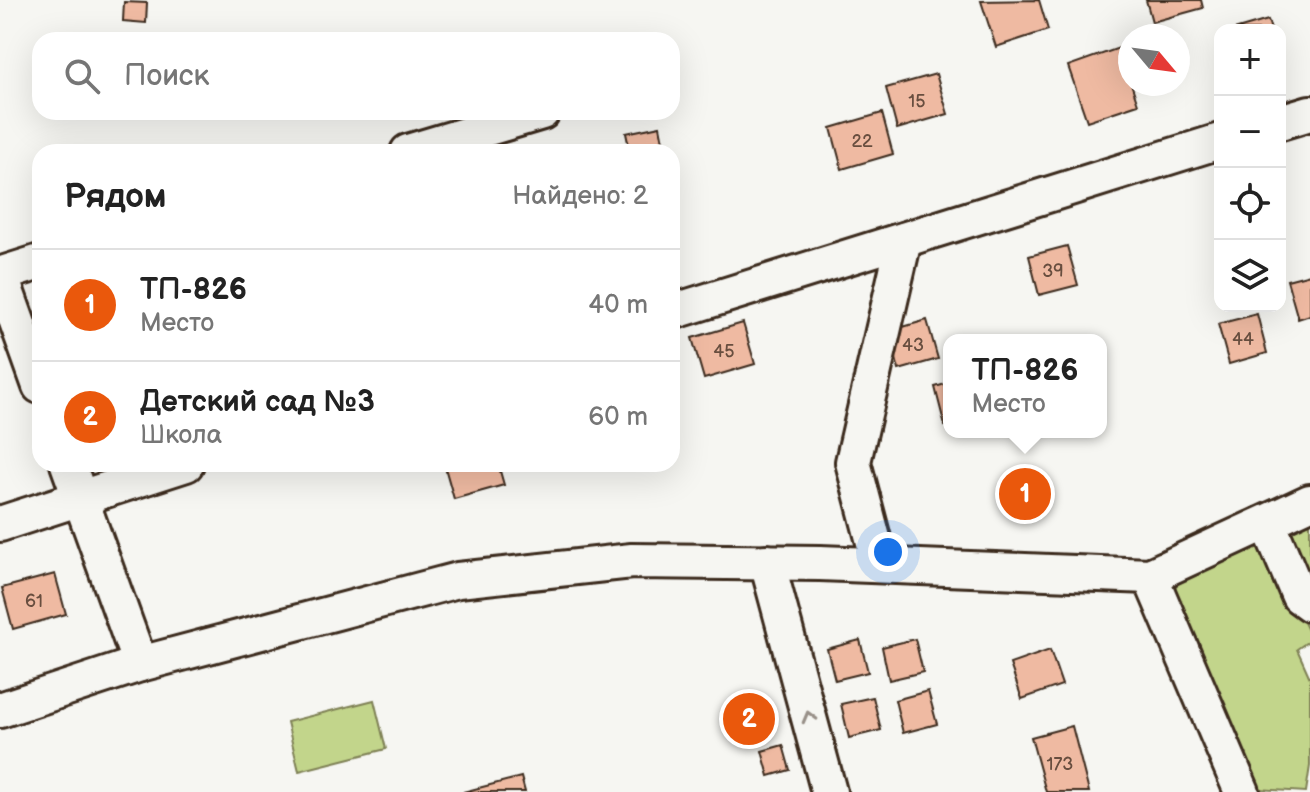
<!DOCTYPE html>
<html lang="ru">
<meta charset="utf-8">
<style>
body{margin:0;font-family:"Balsamiq Sans",sans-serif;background:#f2f2f2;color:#222}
.controls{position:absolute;right:24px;top:24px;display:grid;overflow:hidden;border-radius:16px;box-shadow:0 8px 32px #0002}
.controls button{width:72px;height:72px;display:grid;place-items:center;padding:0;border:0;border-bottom:2px solid #e0e0e0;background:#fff;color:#222;font:40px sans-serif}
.compass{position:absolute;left:1118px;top:24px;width:72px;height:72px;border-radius:50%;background:#fff;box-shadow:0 8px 32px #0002;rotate:119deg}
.you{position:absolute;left:888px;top:552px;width:28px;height:28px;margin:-20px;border:6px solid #fff;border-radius:50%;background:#1a73e8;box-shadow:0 0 0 12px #1a73e833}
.badge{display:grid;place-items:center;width:52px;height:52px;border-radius:50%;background:#ea580c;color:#fff;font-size:26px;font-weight:700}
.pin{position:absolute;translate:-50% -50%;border:4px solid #fff;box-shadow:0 2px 8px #0006}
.popup{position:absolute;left:943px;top:334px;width:164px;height:104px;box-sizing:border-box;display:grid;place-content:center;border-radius:16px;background:#fff;filter:drop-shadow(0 2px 6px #0005);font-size:26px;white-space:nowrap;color:#767676}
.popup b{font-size:30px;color:#222}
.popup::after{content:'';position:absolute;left:50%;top:100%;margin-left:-16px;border:16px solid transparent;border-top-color:#fff}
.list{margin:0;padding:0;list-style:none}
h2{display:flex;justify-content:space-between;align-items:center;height:104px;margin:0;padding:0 32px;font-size:34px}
h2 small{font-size:26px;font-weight:400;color:#767676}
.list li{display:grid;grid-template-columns:52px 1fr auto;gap:24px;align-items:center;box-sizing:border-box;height:112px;padding:0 32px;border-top:2px solid #e0e0e0}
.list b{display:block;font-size:30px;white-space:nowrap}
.list p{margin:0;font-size:26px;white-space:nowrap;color:#767676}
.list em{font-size:26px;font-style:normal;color:#767676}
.icon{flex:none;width:44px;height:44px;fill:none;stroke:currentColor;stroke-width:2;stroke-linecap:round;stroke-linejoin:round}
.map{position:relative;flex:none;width:1310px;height:792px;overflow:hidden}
.search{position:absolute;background:#fff;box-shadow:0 8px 32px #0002;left:32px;top:32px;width:648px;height:88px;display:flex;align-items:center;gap:20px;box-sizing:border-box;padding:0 28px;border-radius:24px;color:#767676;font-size:30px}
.panel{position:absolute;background:#fff;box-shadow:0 8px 32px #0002;left:32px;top:144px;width:648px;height:328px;border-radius:24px}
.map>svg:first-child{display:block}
</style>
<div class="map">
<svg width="1310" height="792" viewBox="0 0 1310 792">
<rect width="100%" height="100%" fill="#f6f6f2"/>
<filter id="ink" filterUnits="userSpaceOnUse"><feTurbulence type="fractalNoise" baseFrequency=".0125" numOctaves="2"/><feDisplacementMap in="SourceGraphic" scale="16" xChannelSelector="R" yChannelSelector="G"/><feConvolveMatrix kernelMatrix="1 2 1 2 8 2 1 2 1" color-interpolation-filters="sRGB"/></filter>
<g filter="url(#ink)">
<g fill="#c2d58b" stroke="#7e8054" stroke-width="2">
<path d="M1310 514V577L1286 533 1289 523Z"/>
<path d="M1254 542 1268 546 1310 635V640L1297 649 1310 678V766L1306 792 1258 789 1170 598 1179 580Z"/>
<path d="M374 700 386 749 299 771 287 722Z"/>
</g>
<g fill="#efbaa2" stroke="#3b2a1e" stroke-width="2">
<path d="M1039 0 1048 30 996 47 981 1Z"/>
<path d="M1146 0H1201L1203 8 1152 22Z"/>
<path d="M124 2 147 3 146 23 123 21Z"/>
<path d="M1268 20 1271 30H1234Z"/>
<path d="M1119 48 1138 104 1087 121 1068 66Z"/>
<path d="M936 74 948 114 897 129 886 88Z"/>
<path d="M882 113 893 154 842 169 831 128Z"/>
<path d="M660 126 665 152H630L626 133Z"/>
<path d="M1067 246 1078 285 1039 295 1029 256Z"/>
<path d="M1310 274V315L1298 319 1287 280Z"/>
<path d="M1257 314 1267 353 1229 364 1218 324Z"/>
<path d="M927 320 938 359 899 370 889 331Z"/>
<path d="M743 323 755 364 704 379 692 338Z"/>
<path d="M949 383V425L945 426 935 387Z"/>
<path d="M444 464H498L504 485 454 499Z"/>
<path d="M1030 480 1037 503 1021 508 1014 485Z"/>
<path d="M55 574 66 614 13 629 2 588Z"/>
<path d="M915 639 923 672 889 680 882 647Z"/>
<path d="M860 640 868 672 835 680 827 649Z"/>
<path d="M1050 650 1062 685 1022 699 1010 664Z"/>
<path d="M928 691 937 724 903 733 895 700Z"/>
<path d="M873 697 881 730 849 738 841 704Z"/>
<path d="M1072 726 1089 792H1046L1031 737Z"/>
<path d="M783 745 790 770 769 776 762 751Z"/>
<path d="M521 777 525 792H463Z"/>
</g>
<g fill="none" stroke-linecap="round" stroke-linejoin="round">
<g stroke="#3b2a1e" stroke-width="40">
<g id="minor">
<path d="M1280 122 1310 113"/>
<path d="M408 152 542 112"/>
<path d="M0 274 40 386"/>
<path d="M2 274 40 262"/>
<path d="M672 312 1220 141"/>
<path d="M68 464 140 664"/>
<path d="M1268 523 1299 596 1310 604"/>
<path d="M0 524 186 464"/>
<path d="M767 562 829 792"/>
<path d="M880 565 853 462 904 240"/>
<path d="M1150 576 1242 792"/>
<path d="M0 710 140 664 458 580 632 561 820 563 1150 576 1310 502"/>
</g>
</g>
<use href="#minor" stroke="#f6f6f2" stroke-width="34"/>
</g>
<defs><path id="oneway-chevron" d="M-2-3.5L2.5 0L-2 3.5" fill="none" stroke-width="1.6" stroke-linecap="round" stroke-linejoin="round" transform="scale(2)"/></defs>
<use stroke="#989088" href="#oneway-chevron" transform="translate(809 717) rotate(-105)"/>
</g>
<g text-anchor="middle" stroke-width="6" stroke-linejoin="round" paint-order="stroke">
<g font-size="18" fill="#684e3f">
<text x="917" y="107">15</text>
<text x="862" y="147">22</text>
<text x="1053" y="277">39</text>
<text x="1243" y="345">44</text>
<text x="913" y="351">43</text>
<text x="724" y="357">45</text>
<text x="34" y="607">61</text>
<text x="1060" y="770">173</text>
</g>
</g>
</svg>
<div class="controls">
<button>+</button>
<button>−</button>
<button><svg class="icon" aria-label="locate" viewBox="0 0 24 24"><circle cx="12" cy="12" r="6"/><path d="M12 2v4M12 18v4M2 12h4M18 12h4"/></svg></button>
<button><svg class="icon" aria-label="layers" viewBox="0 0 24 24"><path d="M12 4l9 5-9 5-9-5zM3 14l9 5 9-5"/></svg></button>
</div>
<svg class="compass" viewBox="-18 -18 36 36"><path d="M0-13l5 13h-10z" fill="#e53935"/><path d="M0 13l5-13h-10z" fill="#767676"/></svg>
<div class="you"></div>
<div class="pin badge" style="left:1025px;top:494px">1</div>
<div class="popup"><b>ТП-826</b>Место</div>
<div class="pin badge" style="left:749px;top:719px">2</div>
<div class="search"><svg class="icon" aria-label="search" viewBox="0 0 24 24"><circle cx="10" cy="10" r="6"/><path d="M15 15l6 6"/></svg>Поиск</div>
<section class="panel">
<h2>Рядом<small>Найдено: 2</small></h2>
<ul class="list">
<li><span class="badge">1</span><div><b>ТП-826</b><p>Место</p></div><em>40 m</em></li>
<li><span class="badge">2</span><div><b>Детский сад №3</b><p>Школа</p></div><em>60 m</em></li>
</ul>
</section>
</div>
